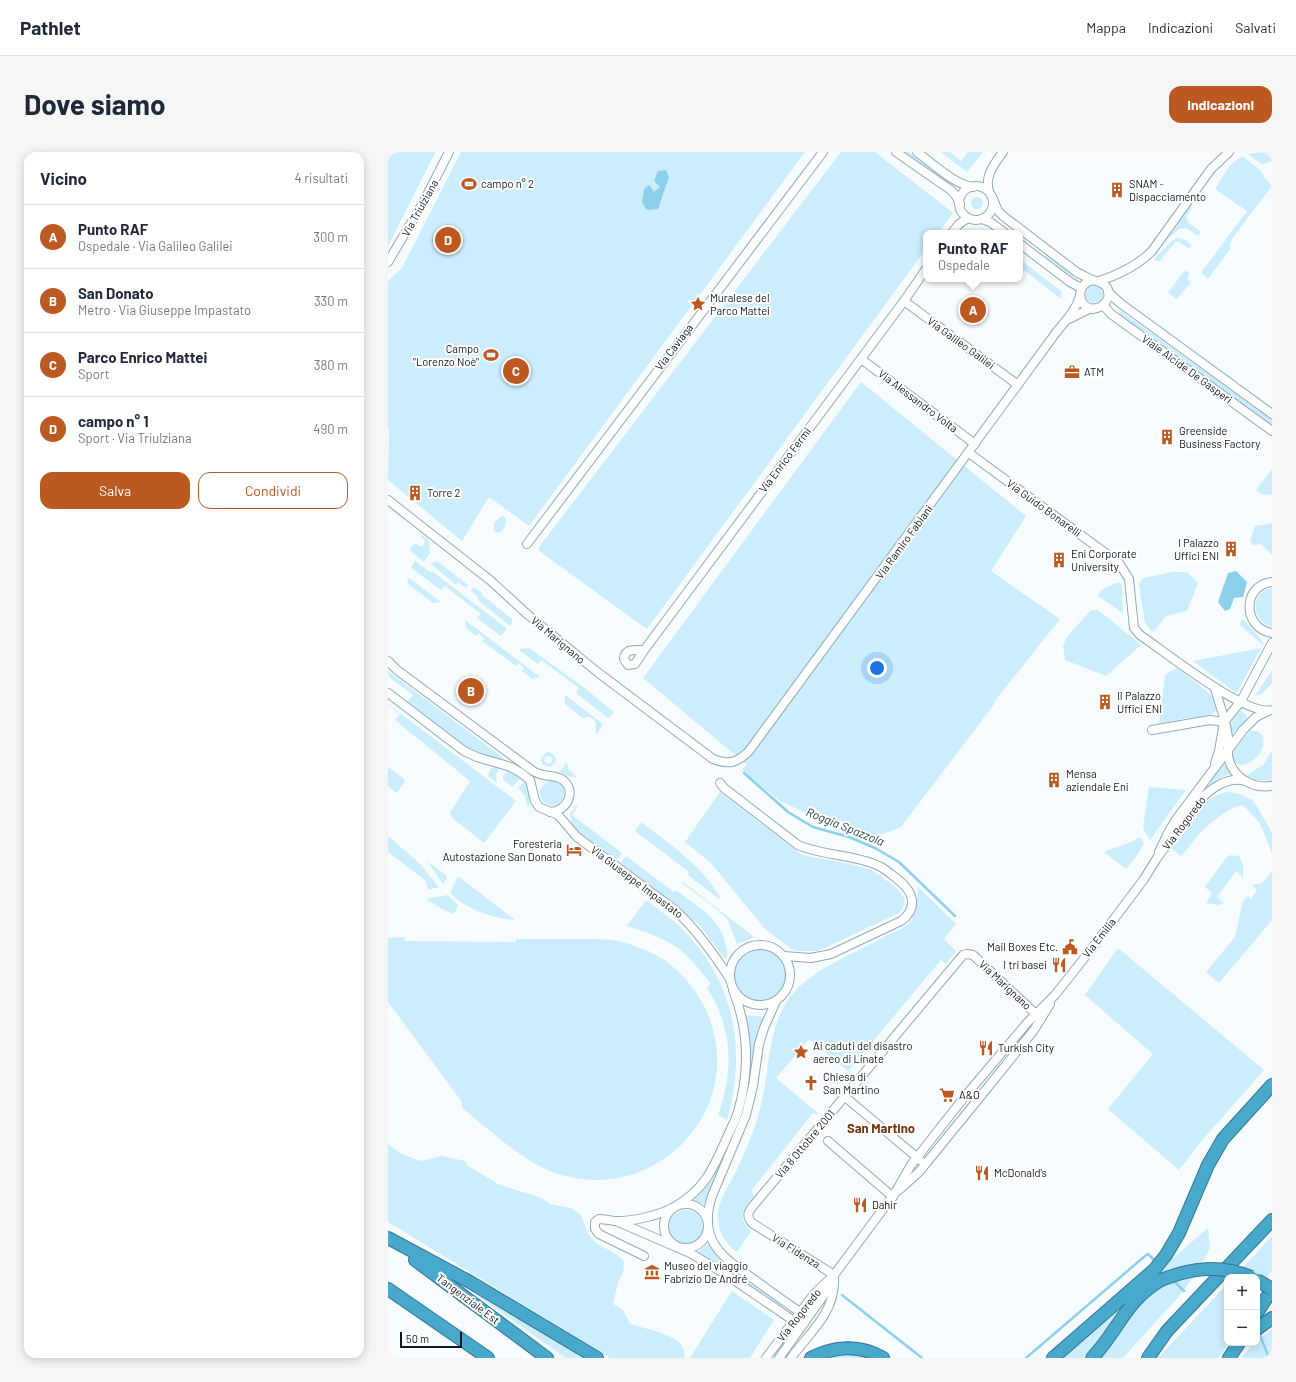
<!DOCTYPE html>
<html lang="it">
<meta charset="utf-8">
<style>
body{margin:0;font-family:Barlow,sans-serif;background:#f6f6f7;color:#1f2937}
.controls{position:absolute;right:12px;bottom:12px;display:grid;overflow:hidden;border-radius:8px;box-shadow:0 2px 10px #0003}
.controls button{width:36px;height:36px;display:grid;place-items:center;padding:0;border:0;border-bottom:1px solid #e0e1e3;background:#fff;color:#1f2937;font:20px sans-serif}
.scale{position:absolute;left:12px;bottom:10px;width:62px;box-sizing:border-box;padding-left:4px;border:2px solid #0f191e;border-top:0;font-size:11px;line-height:14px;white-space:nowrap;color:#0f191e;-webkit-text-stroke:3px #fff;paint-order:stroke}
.you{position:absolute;left:489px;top:516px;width:14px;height:14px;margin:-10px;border:3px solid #fff;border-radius:50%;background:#1a73e8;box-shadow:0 0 0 6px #1a73e833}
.badge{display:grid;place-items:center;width:26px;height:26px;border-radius:50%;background:#bc5921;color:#fff;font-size:13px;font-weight:700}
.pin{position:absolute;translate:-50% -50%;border:2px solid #fff;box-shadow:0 1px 4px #0006}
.popup{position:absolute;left:535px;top:78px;width:100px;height:52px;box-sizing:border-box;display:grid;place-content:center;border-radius:8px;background:#fff;filter:drop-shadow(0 1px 3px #0005);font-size:13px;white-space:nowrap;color:#747a83}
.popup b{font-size:15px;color:#1f2937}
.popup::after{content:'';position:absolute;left:50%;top:100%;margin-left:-8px;border:8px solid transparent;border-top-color:#fff}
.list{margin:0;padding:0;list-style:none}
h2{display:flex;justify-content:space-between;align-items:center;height:52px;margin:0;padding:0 16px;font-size:17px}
h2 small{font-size:13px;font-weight:400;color:#747a83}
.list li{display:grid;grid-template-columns:26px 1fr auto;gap:12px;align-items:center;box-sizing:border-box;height:64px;padding:0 16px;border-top:1px solid #e0e1e3}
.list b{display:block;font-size:15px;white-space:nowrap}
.list p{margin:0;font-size:13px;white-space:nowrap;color:#747a83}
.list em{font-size:13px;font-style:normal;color:#747a83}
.actions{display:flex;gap:8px;padding:12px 16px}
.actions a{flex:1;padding:9px 0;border:1px solid #bc5921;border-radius:12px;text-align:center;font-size:14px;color:#bc5921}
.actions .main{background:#bc5921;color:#fff}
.map{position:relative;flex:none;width:884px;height:1206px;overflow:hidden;border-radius:12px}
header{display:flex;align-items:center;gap:24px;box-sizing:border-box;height:56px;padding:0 20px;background:#fff;border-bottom:1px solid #e0e1e3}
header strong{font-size:19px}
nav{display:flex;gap:22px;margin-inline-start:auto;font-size:14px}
.intro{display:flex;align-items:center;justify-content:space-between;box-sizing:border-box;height:96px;padding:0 24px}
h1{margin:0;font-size:28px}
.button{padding:10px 18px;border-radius:12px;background:#bc5921;color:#fff;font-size:14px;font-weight:700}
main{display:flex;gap:24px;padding:0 24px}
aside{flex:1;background:#fff;border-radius:12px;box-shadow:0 2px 10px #0003}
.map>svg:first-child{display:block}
</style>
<header>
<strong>Pathlet</strong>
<nav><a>Mappa</a><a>Indicazioni</a><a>Salvati</a></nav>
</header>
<div class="intro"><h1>Dove siamo</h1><a class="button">Indicazioni</a></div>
<main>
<aside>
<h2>Vicino<small>4 risultati</small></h2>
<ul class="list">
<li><span class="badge">A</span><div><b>Punto RAF</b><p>Ospedale · Via Galileo Galilei</p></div><em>300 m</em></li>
<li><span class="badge">B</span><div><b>San Donato</b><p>Metro · Via Giuseppe Impastato</p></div><em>330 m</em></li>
<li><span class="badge">C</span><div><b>Parco Enrico Mattei</b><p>Sport</p></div><em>380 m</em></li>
<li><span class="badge">D</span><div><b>campo n° 1</b><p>Sport · Via Triulziana</p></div><em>490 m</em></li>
</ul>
<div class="actions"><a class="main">Salva</a><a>Condividi</a></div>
</aside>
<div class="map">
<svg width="884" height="1206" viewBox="0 0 884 1206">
<rect width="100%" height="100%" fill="#f7fcff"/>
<g fill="#ccedfc">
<path d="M0 0H47V1L0 94Z"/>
<path d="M73 0H417L141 374 101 345 74 389 0 328 1 277 0 276V129L14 116Z"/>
<path d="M453 0H487L565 61 550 81H538V97L259 477 151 399V395Z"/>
<path d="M516 0H521L558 28 556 31Z"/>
<path d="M553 0H562L573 9 580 0H595L579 20Z"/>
<path d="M876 0H884V9L878 11 875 13 860 2Z"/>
<path d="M855 4 873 19 876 25 884 34 844 87 842 93V97L820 127 813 121 859 59 827 37 842 13Z"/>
<circle cx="589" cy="51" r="6"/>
<path d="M803 54 804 55 798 66 802 72 813 80 810 84 798 76 791 77 778 89Z"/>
<path d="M790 86 798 88 803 93V95L800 96 791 90H787L771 110 766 107 786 87Z"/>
<path d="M658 102 688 122 684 125 657 104Z"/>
<path d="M634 109 673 139V147L632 115Z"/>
<path d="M797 118 802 122 799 127 803 130 789 147 780 141Z"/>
<circle cx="706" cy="142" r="9"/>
<path d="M732 159 884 267V274L730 162Z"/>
<path d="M473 230 638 364 603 419 672 467 606 550 607 551 513 675 484 686 431 667 392 649 353 618 359 613 255 526Z"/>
<path d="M884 317V342L875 343 868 338Z"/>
<path d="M116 364 118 367C118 373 116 380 109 381L106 379V371L112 365Z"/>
<path d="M884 371V403L873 392 865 393 862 389 867 374Z"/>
<path d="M34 383 41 388 42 401 36 410 21 398 27 391 34 395 37 389 33 385Z"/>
<path d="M27 409 42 420H45L118 476V478L113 484 89 466 93 462 57 434 53 438 23 416Z"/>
<path d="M47 410H50L80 433 78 436 70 430 68 433 43 412Z"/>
<path d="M785 420H799L810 431 799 459 778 464 768 477 764 480 757 471 751 432 755 426Z"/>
<path d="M21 426 53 450 45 451 20 432 19 430Z"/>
<path d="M728 431H732L734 434 735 461 710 444 713 438Z"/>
<path d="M86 435 94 441V443L124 467V472L122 474 90 448V445L83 439Z"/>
<path d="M884 436V475C863 469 861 440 884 436Z"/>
<path d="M703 458H710L753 493 718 524 677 508 675 494 679 485Z"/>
<path d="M855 467 875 490V493L852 473V470Z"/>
<path d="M77 468 152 525 144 527 134 519 136 516 130 511 128 514 94 489 96 486 90 481 88 484 78 476Z"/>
<path d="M141 496 194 534 226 560 220 566 188 541 191 536 153 508 150 512 130 497Z"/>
<path d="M873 496 850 538 848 541 805 509Z"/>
<path d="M789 516 820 540 826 547 829 557 822 564 800 566 771 572 777 523Z"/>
<path d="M884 518V531L875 541 867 544Z"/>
<path d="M0 519 114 605 117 609 81 597 19 550 25 543 1 525Z"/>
<path d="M177 543 215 572 208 583C207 575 211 568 201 565L194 566 177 552Z"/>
<path d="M0 552 128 649 96 691 64 666 62 661 82 629 7 568 12 562 0 553Z"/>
<path d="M852 558 857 562 860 566 844 582 842 572Z"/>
<path d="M862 579C867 578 871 579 874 583 884 603 844 629 845 600L858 583Z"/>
<path d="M884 598V629L869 628 858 624 876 612Z"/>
<path d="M159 600 164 601 168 606 167 611 162 615 155 613 153 609 154 604 157 606 156 609 159 611 161 612 164 610V607L162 604 157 605 155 603Z"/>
<path d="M178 610 181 618 190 626 182 625 173 621 172 619 176 615Z"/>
<path d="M836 611 842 621 821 632 820 631Z"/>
<path d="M0 615 15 626 17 629 9 641 0 634Z"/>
<path d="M113 615C107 620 108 625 109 631L100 624 103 616Z"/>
<path d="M119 619 124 620 133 626 124 635 115 627V624Z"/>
<circle cx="164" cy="641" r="12"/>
<path d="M136 630C141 636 143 648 140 656L137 644 130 636Z"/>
<path d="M761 635 798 638 762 688 755 676Z"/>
<path d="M332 640 414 703 462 712 483 718 488 721 509 736 515 744 517 749 515 756 511 761 430 799H411L403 797 377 777 323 711 297 690Z"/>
<path d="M841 640 851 642 864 648 870 656 884 681V701L872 671 855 653C839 656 817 674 807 687 802 693 798 699 793 704L784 697C796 677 816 641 841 640Z"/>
<path d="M189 652 190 653 184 663 234 701 229 708 188 679 182 671 183 669 182 662Z"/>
<path d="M253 670C283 693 313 713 332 745L331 747 300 723 301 720 247 679Z"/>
<path d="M0 684 31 711 51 735 40 738 38 729 0 700Z"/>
<path d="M752 685 756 691 752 699 738 717 716 700 746 689Z"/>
<path d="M842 703 851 704 855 713V725L848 719 829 745 836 751 830 753 818 751 824 741 817 735 838 706Z"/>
<path d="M238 704 286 740 288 738C308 754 333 766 338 793 339 799 340 802 338 808L313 775 280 747 233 711Z"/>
<path d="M39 709 58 723 59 726 55 732Z"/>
<path d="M884 720V768L831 831 818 820 847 785 855 749 860 744 863 747 869 738 865 734 866 732H873Z"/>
<path d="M70 724 127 768C104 766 79 758 62 741Z"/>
<path d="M295 730 366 785 349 792 340 768 331 759 294 731Z"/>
<path d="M530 735 568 772 556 787 568 799 558 812 553 808 461 918 465 923 421 887 388 926 432 963 425 961 363 1039 367 1044C355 1056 348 1065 363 1079L349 1100C337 1092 330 1079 330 1064 330 1047 342 1033 349 1017 354 1007 358 997 362 987 367 975 371 962 374 949 382 912 380 870 406 840 428 816 467 801 496 785 504 781 513 778 520 772 529 762 529 749 530 735Z"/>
<path d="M60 743 70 753 66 762 54 757 38 747Z"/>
<path d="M258 748C272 759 288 769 300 783 348 836 358 900 339 968L330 963C346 919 345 876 319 836L323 832C313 820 303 806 291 797 276 786 256 779 239 774Z"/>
<path d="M17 785V789H20L128 790V787C148 787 169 787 190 787 203 787 217 787 230 789 243 792 256 797 268 803 288 814 305 833 316 854 365 952 270 1056 167 1021 135 1010 101 977 74 956V950L0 850V786Z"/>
<path d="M730 796 876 918 815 987 791 1018 720 957 765 902 697 843Z"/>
<circle cx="372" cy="823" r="26"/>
<path d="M357 863 376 865C360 895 365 930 355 961 348 983 338 1003 328 1024 324 1033 319 1042 316 1052H315L307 1048V1046L322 1030 327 1021 354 959 362 899 360 873Z"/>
<path d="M0 992 13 1002 33 1009 54 1004 77 1009 80 1014 110 1032 153 1046 162 1052 183 1056 192 1062 201 1083 208 1091 228 1102 236 1109 235 1121 230 1130 225 1152 235 1158 242 1172C258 1177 278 1180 292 1191 296 1195 296 1201 297 1206H222L0 1070Z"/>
<circle cx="298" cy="1075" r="17"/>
<path d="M820 1076 822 1096 815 1110 792 1115 756 1131Z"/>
<path d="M884 1084V1118L869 1143V1125H846Z"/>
<path d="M320 1092 335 1112 394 1153V1155L334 1114 311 1101V1099Z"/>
<path d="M809 1121 792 1143 735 1206H709C728 1181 749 1148 776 1133 786 1128 798 1125 809 1121Z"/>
<path d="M839 1132 840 1191 831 1206H770Z"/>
<path d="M344 1139 386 1168 362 1206H302Z"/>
<path d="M92 1143 199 1206H178L91 1145Z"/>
<path d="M734 1152 737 1156 720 1178 695 1206H671Z"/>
<path d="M884 1177V1206H853L867 1191H869V1189Z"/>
<path d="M458 1199 488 1206H429Z"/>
</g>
<g fill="#8cd0ec">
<path d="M278 18 281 25 270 57 259 58 254 50 256 37 261 33 266 40 272 35 266 29 270 19Z"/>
<path d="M848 419 859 430 855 445 846 446 842 457 837 459 830 450 840 421Z"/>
</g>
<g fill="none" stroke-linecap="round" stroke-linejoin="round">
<g stroke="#8cd0ec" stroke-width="2.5">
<path d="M356 621 400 660 425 675 461 685 487 696 511 710 567 764"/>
<path d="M785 1128 796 1139"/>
<path d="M454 1143 534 1206"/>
<path d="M871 1181 881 1206"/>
<path d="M638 1206 757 1104 760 1102 767 1109"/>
</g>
<g stroke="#8eaab6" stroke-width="10">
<g id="minor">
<path d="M508 0 564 39 568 44 572 52"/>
<path d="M529 0C544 11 567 33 585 35"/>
<circle cx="588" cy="51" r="17"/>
<path d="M601 39C596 24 607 11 615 0"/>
<path d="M605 47 610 59 615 64 690 121C695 123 700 126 704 128 714 130 723 134 720 146 718 151 714 155 709 156 690 160 685 132 705 128"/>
<path d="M594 67 602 70 617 81"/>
<path d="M564 81 571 72 580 66"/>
<path d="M632 92 682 130 693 136"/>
<path d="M0 110 36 49 61 0"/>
<path d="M711 129C730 123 749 114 764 99L823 17 841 0"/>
<path d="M720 140 732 151 884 262"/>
<path d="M516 149 630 233"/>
<path d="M715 153 723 162 884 279"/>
<path d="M679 168 701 157H705"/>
<path d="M473 207 587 292"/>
<path d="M581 301 731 411 741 427 746 476 752 483C776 499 858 565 884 558"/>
<path d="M0 348 103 429 139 462 208 519 325 607C341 613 349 611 361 599L667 182C676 170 688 159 692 144"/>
<path d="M139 392 435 0"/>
<path d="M884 430C854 433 854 476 884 481"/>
<path d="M255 498C247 498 237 496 236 507L240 513 247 512 257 497 516 149 538 117"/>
<path d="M0 509 9 518 145 619C156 626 168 622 175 628 189 640 179 659 162 660"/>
<path d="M827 536C831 552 838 568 840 585 841 591 839 597 840 603 843 625 864 637 884 634"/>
<path d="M0 541 76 599 89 605 123 615 133 621 142 628 147 649 151 655 170 663 189 685 287 758C309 778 326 802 342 827"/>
<path d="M764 578 822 568 836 570"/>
<path d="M827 611 831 599 836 570 853 549 884 491"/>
<path d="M332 631 336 636 410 693C435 704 465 702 491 714 497 717 503 722 508 726 516 732 523 739 524 748 525 757 520 764 513 769L443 802 423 806 396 804"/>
<path d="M771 700 780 681 787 669 855 578 868 565 880 559"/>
<circle cx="372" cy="823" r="30"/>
<path d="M388 849 376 876 371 892 365 934 358 963 324 1044C309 1089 335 1106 367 1128 382 1139 397 1150 412 1160L416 1171"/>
<path d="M456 944 532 1008"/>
<path d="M440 989 505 1045"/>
<path d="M511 1038 531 1020 592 945 646 878 662 852"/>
<circle cx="298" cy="1074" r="22"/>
<path d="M228 1069 302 1101 337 1122 406 1169 410 1170"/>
<path d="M256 1104 211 1082 207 1077V1070L211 1067C217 1067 221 1068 226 1069 244 1070 273 1063 288 1054 316 1037 324 1019 337 990 341 980 347 970 350 960 362 918 361 878 345 838"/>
<path d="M446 1123 364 1071C358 1064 360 1060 365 1054L575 803 579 802 585 803 653 867"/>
<path d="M378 1206 426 1142 446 1123 507 1041 523 1013 578 943 639 871 667 843 705 795 756 727 769 706 813 647C823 636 841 624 857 629"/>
<path d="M391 1206 441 1136 446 1124"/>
<path d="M403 1206C421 1181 447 1161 446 1128"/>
</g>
</g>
<g stroke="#347790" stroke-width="14">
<g id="highway">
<path d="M0 1086 82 1130 209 1206"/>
<path d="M27 1108 159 1206"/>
<path d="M0 1137 100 1206"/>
<path d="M869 1161 884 1137"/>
<path d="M869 1177 884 1166"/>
<path d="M423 1206C446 1194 472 1192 495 1206"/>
<path d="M665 1206 766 1118 778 1103 791 1081 820 1013 835 987 884 933"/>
<path d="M704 1206C731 1178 737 1149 773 1128"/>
<path d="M760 1206 779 1179 884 1068"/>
<path d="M841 1206 851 1191"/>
</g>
</g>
<use href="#minor" stroke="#fff" stroke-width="8"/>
<use href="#highway" stroke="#48a9cd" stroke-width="12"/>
<g stroke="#347790" stroke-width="14" stroke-linecap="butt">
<g id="highway-bridge">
<path d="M773 1128C803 1116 832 1112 863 1125"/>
<path d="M869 1128 884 1137"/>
</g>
</g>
<use href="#highway-bridge" stroke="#48a9cd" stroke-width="12"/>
</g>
<defs>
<g id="stadium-bare" transform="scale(1.2)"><path d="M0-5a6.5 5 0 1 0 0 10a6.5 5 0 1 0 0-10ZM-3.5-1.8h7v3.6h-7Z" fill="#bc5921" stroke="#fff" stroke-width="2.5" paint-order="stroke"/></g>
<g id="building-bare" transform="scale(1.2)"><path d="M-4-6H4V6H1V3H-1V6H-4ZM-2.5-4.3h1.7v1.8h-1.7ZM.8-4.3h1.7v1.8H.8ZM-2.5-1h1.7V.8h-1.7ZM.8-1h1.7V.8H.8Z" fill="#bc5921" stroke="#fff" stroke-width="2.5" paint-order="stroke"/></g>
<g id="sight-bare" transform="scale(1.2)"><path d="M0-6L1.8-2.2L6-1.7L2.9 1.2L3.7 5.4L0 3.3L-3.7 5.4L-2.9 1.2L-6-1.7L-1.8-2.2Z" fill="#bc5921" stroke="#fff" stroke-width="2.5" paint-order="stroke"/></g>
<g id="office-bare" transform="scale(1.2)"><path d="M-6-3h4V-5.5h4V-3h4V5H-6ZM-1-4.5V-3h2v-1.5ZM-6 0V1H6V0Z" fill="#bc5921" stroke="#fff" stroke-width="2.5" paint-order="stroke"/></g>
<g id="hotel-bare" transform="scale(1.2)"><path d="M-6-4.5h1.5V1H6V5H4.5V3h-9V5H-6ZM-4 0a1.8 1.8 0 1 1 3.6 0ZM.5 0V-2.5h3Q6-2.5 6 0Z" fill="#bc5921" stroke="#fff" stroke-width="2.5" paint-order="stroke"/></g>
<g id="civic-bare" transform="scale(1.2)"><path d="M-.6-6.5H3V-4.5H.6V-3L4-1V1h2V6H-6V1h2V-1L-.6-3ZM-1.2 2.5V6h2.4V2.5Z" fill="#bc5921" stroke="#fff" stroke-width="2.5" paint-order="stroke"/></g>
<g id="restaurant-bare" transform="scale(1.2)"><path d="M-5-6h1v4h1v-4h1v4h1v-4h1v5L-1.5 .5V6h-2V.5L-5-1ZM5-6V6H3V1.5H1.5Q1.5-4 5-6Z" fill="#bc5921" stroke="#fff" stroke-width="2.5" paint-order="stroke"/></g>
<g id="church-bare" transform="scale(1.2)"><path d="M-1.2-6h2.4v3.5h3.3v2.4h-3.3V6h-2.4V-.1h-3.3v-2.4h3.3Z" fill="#bc5921" stroke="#fff" stroke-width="2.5" paint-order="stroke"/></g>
<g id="supermarket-bare" transform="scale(1.2)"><path d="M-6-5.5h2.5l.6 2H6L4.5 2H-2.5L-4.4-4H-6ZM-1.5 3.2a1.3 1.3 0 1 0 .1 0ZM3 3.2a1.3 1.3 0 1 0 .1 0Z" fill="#bc5921" stroke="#fff" stroke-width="2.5" paint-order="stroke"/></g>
<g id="museum-bare" transform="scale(1.2)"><path d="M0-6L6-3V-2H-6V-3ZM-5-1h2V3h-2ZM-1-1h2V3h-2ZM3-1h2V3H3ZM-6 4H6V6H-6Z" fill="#bc5921" stroke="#fff" stroke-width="2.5" paint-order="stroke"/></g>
</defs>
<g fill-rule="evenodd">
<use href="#stadium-bare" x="81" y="32"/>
<use href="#building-bare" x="729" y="38"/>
<use href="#sight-bare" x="310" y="152"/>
<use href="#stadium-bare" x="103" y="203"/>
<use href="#office-bare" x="684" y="220"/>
<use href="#building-bare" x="779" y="285"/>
<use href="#building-bare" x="27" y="341"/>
<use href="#building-bare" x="843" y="397"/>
<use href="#building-bare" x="671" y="408"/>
<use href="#building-bare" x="717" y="550"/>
<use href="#building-bare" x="666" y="628"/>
<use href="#hotel-bare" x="186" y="698"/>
<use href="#civic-bare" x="682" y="795"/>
<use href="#restaurant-bare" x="671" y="813"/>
<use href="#restaurant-bare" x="598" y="896"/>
<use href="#sight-bare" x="413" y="900"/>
<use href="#church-bare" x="423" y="931"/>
<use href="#supermarket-bare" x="559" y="943"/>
<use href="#restaurant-bare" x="594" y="1021"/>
<use href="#restaurant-bare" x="472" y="1053"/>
<use href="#museum-bare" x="264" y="1120"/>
</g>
<g text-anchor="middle" stroke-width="4" stroke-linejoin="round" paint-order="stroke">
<g font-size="11" fill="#0f191e" stroke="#fff" text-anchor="start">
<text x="93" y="36">campo n° 2</text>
<text x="741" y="36">SNAM -<tspan x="741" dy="13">Dispacciamento</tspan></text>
<text x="322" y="150">Muralese del<tspan x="322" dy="13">Parco Mattei</tspan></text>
<text x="91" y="201" text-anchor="end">Campo<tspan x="91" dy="13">"Lorenzo Noè"</tspan></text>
<text x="696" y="224">ATM</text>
<text x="791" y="283">Greenside<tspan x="791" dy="13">Business Factory</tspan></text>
<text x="39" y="345">Torre 2</text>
<text x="831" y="395" text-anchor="end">I Palazzo<tspan x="831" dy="13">Uffici ENI</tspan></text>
<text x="683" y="406">Eni Corporate<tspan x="683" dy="13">University</tspan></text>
<text x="729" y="548">II Palazzo<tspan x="729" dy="13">Uffici ENI</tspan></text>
<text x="678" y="626">Mensa<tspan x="678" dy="13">aziendale Eni</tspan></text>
<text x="174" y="696" text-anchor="end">Foresteria<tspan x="174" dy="13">Autostazione San Donato</tspan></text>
<text x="670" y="799" text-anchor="end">Mail Boxes Etc.</text>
<text x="659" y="817" text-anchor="end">I tri basei</text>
<text x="425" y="898">Ai caduti del disastro<tspan x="425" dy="13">aereo di Linate</tspan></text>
<text x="610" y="900">Turkish City</text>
<text x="435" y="929">Chiesa di<tspan x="435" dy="13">San Martino</tspan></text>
<text x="571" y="947">A&amp;O</text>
<text x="606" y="1025">McDonald's</text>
<text x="484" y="1057">Dahir</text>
<text x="276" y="1118">Museo del viaggio<tspan x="276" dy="13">Fabrizio De André</tspan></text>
</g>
<g font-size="11" fill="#0f191e" stroke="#fff">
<text transform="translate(32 56) rotate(-61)" y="4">Via Triulziana</text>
<text transform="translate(573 191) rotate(36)" y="4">Via Galileo Galilei</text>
<text transform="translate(286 195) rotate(-53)" y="4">Via Caviaga</text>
<text transform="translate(799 217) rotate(36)" y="4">Viale Alcide De Gasperi</text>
<text transform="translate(530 249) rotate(37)" y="4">Via Alessandro Volta</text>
<text transform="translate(397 308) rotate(-53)" y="4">Via Enrico Fermi</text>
<text transform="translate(656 356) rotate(36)" y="4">Via Guido Bonarelli</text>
<text transform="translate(516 390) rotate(-54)" y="4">Via Ramiro Fabiani</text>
<text transform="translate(170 488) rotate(40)" y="4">Via Marignano</text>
<text transform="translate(796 671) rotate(-53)" y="4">Via Rogoredo</text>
<text transform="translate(249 730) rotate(37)" y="4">Via Giuseppe Impastato</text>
<text transform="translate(711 786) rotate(-52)" y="4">Via Emilia</text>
<text transform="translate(617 833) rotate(43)" y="4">Via Marignano</text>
<text transform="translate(417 992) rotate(-50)" y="4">Via 8 Ottobre 2001</text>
<text transform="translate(408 1099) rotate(32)" y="4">Via Fidenza</text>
<text transform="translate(80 1147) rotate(37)" y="4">Tangenziale Est</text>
<text transform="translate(411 1163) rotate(-52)" y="4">Via Rogoredo</text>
</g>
<g font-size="12" font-style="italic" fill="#1a3a46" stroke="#fff">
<text transform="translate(457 675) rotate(22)" y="4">Roggia Spazzola</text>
</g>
<g font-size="13" font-weight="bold" fill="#72330f" stroke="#fff">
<text x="493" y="981">San Martino</text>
</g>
</g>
</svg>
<div class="controls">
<button>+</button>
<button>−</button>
</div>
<div class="scale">50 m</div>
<div class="you"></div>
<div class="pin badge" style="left:585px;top:158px">A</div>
<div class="popup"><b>Punto RAF</b>Ospedale</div>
<div class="pin badge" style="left:83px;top:539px">B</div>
<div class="pin badge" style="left:128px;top:219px">C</div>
<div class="pin badge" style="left:60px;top:88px">D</div>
</div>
</main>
